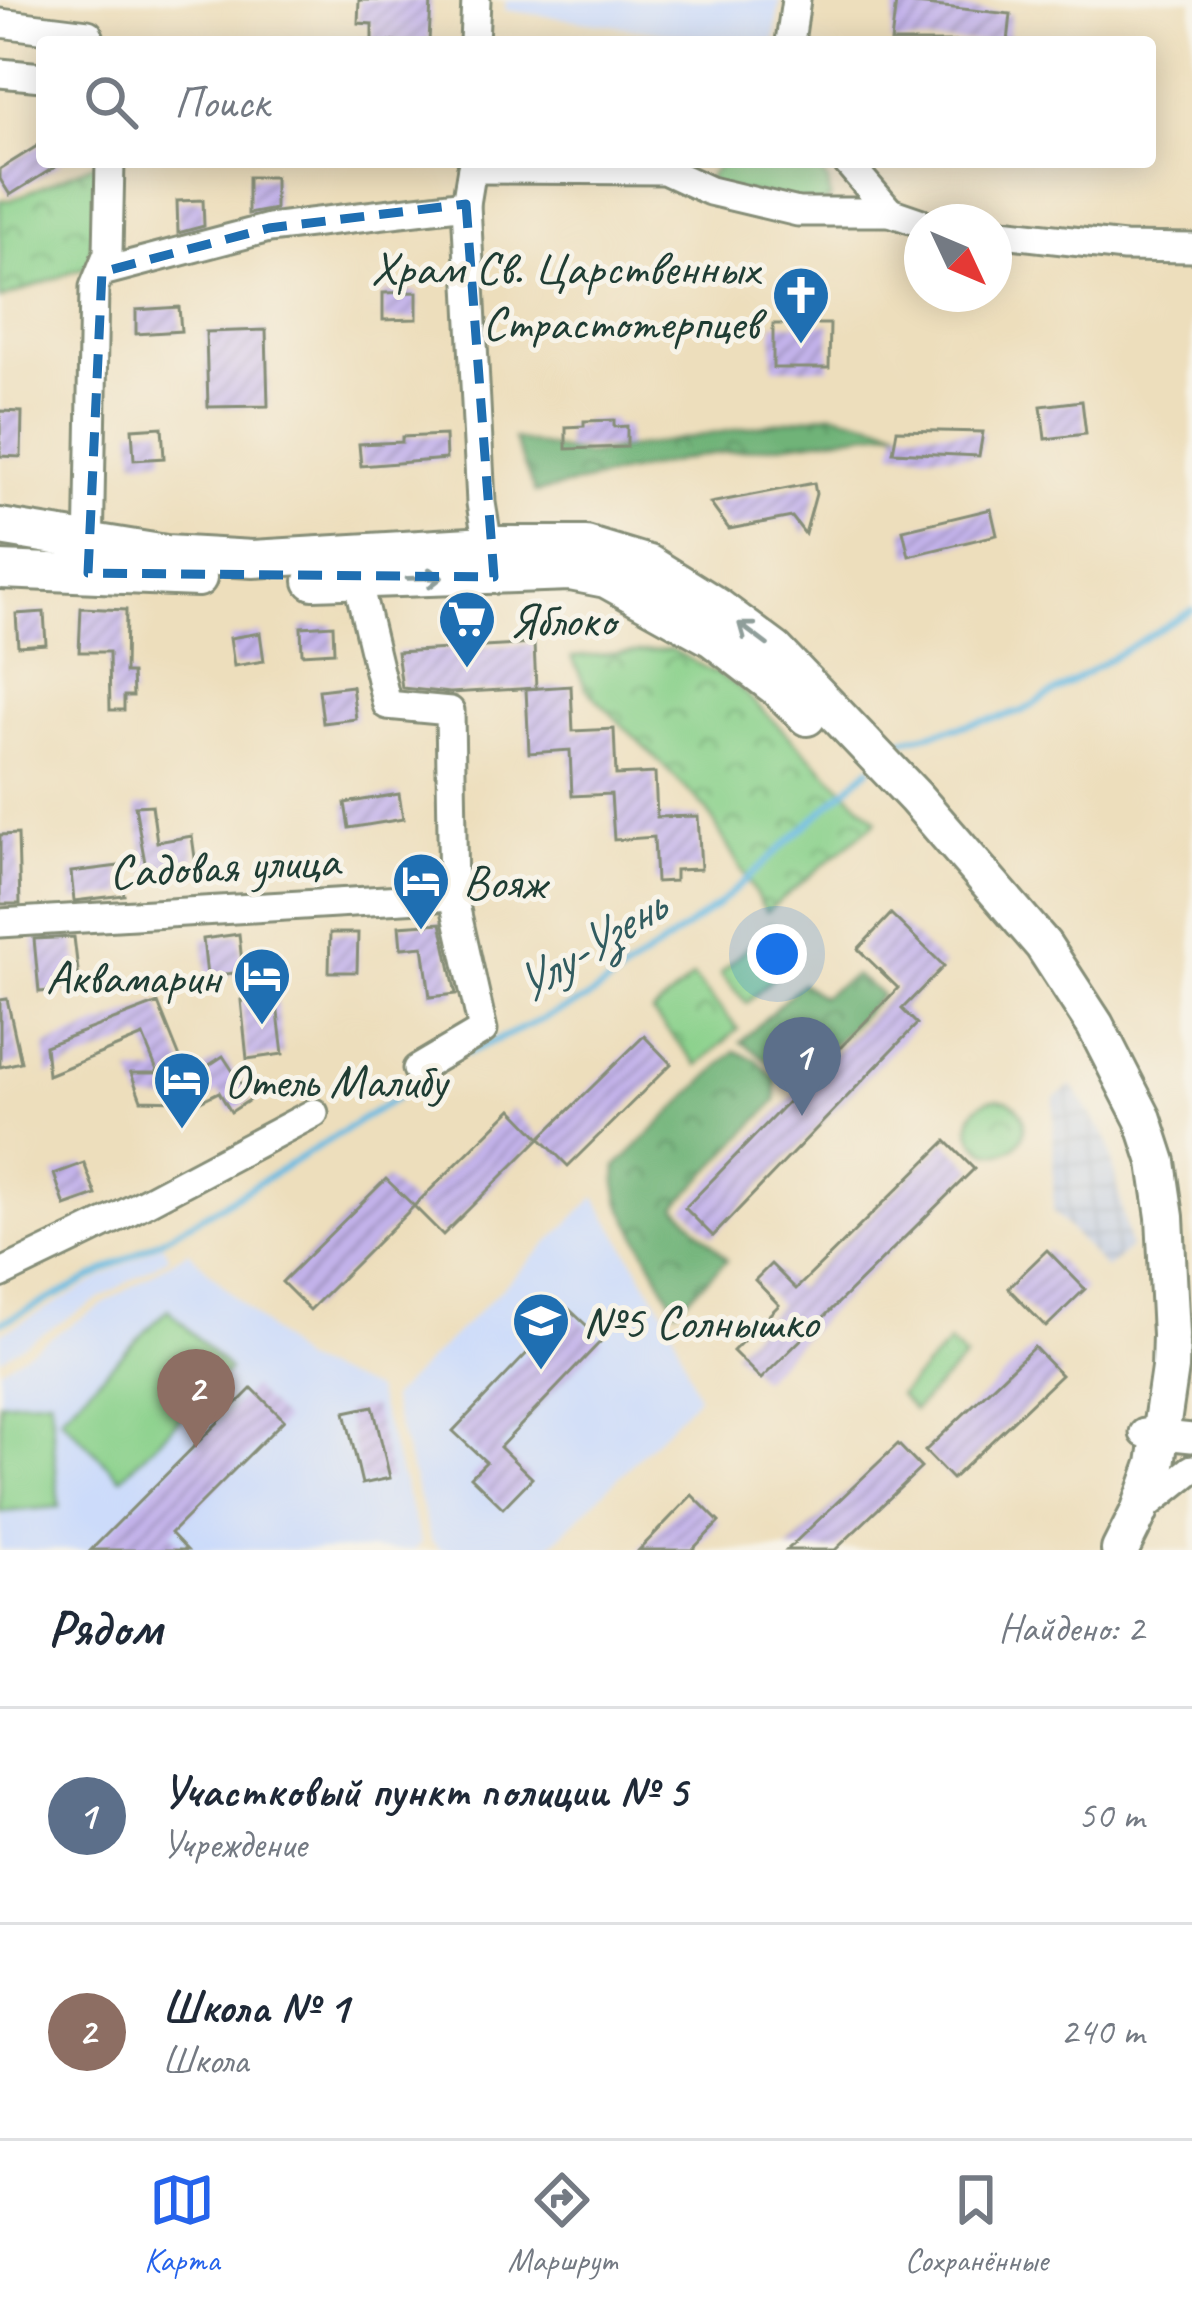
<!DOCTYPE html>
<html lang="ru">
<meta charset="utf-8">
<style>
body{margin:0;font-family:Caveat,sans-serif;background:#f2f2f3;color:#1f2937}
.compass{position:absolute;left:904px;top:204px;width:108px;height:108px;border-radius:50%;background:#fff;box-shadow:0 6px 30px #0003;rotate:134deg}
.you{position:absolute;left:777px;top:954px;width:42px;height:42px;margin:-30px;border:9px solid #fff;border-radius:50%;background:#1a73e8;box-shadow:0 0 0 18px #1a73e833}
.badge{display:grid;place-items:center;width:78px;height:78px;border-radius:50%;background:#2563eb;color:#fff;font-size:39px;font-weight:700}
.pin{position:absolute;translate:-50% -99px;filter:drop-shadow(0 3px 6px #0008)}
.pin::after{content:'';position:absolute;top:63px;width:42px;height:36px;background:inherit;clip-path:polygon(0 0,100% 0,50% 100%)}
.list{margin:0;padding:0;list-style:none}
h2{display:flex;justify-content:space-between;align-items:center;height:156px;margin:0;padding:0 48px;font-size:51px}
h2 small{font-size:39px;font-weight:400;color:#747a83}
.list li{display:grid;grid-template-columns:78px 1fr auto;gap:36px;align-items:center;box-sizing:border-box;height:216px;padding:0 48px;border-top:3px solid #e0e1e3}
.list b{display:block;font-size:45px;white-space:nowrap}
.list p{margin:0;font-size:39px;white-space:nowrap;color:#747a83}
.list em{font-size:39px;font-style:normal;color:#747a83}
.icon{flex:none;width:66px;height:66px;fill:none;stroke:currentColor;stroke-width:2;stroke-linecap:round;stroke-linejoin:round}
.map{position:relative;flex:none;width:1192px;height:1550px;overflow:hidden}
.search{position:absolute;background:#fff;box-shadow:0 6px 30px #0003;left:36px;right:36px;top:36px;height:132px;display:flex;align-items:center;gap:30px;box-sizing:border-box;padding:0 42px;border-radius:12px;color:#747a83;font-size:45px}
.sheet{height:588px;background:#fff}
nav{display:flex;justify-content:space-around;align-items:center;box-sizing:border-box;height:168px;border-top:3px solid #e0e1e3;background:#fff;font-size:33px;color:#747a83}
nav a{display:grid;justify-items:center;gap:6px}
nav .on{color:#2563eb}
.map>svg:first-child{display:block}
</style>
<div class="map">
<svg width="1192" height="1550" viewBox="0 0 1192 1550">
<defs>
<pattern id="industrial-grid" width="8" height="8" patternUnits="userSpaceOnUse" patternTransform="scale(3)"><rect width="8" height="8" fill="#b8c5de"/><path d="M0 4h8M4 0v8" fill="none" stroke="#95a1b5"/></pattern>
<pattern id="forest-crowns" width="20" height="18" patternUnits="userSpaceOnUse" patternTransform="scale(3)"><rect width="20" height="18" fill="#70b378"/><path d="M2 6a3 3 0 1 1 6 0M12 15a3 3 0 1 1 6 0" fill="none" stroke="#5b9363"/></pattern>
<pattern id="park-crowns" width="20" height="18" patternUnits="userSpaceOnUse" patternTransform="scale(3)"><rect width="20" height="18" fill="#8bd18c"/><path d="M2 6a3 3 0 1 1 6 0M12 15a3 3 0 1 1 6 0" fill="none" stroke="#71ab73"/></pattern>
<pattern id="building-hatch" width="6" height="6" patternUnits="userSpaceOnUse" patternTransform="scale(3)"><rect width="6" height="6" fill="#c3b2ea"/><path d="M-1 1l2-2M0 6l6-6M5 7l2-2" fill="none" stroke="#9e92be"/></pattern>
</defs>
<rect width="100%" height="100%" fill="#f7f3e8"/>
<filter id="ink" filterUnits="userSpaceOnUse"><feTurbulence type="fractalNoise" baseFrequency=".00833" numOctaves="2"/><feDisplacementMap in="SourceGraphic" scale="24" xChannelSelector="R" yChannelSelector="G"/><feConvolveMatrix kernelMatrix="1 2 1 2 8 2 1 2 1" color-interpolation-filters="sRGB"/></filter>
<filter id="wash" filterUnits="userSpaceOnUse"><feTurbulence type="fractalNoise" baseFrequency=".004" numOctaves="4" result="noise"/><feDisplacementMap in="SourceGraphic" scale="48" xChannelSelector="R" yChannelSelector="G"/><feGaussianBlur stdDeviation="2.7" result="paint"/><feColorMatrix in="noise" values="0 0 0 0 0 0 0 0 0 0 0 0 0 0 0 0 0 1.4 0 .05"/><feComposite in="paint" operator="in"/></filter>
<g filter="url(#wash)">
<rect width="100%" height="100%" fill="#eddebc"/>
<g fill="#ccdbfa">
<path d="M506 0H780L774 42H729L505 10Z"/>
<path d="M595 1197 669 1319 698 1397 546 1550H441L432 1542 390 1398Z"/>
<path d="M162 1244 169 1257 0 1359V1334Z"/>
<path d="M188 1251 301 1361 375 1390 421 1543 414 1550H0V1369Z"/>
</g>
<path fill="url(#industrial-grid)" d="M1072 1086 1108 1140 1130 1248 1106 1269 1053 1211 1054 1098Z"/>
<g fill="#8bd18c" stroke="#558760" stroke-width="3">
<path d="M723 162H813L828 182 830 199 818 205 710 186 709 176Z"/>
<path d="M771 924 799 953 747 1003 720 974Z"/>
<path d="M168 1309 229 1370 121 1478 60 1417Z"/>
<path d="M50 1398 59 1507 0 1512V1402Z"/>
</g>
<g fill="url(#forest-crowns)" stroke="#487856" stroke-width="3">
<path d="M834 413 900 429 704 455 535 493 514 439 587 455Z"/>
<path d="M855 975 882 995 801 1078C776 1076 762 1053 741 1042L802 983 821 997Z"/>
<path d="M735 1051 756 1060 776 1079V1101L676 1206 727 1260 676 1309 620 1203 616 1183 617 1166Z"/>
</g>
<g fill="url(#park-crowns)" stroke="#558760" stroke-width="3">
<path d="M98 162 91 265 0 299V200H11Z"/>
<path d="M671 649 736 685 877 821 766 912 707 810 586 688 572 657Z"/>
<path d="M693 977 738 1029 698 1065 652 1013Z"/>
<circle cx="997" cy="1126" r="27"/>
<path d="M949 1343 965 1358 914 1410 899 1395Z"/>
</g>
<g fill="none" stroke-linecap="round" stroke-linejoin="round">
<g stroke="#66bae2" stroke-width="6">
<path d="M889 752 903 740 1021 712 1192 610"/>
<path d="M468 1053 587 999 718 905 870 768"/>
<path d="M0 1323C148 1253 288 1167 426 1079"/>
</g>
</g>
<g id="blocks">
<g fill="url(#building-hatch)">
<path d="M359 0H431L429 42H372V24L358 23Z"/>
<path d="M896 2 1011 14 1008 42H891Z"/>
<path d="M42 143V162H63L10 195 0 179V169Z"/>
<path d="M248 177H275V209L248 214Z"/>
<path d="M203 200 204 226 178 233 177 201Z"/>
<path d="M417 292V319L383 320V293Z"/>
<path d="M179 307 181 331 136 334V310Z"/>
<path d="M773 324H830L829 368H773Z"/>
<path d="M266 330 268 406 208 407 206 332Z"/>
<path d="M1082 401 1086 434 1045 439 1041 406Z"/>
<path d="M0 411 22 412 21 457 0 456Z"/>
<path d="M614 420V427L627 426V447L566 449V427L584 426V421Z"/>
<path d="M162 427 164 458 134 460 132 429Z"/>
<path d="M897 430 983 432 979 456 893 452Z"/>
<path d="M445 435 446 459 361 466 359 444 402 442V437Z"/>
<path d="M814 483 816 494 805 534 792 517 729 529 710 503Z"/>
<path d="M991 509 997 535 909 556 903 530Z"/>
<path d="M81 608 126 610 125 673H132L133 696H124V710H110L109 652H79Z"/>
<path d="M44 612 46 644 18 646 16 614Z"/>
<path d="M333 625 334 652 302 654 301 627Z"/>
<path d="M260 633 264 661 234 666 230 638Z"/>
<path d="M534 644 536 688 450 693 402 688 397 652Z"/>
<path d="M352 686 356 719 323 723 319 690Z"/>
<path d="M571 686 573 731 614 729 616 775 655 773 657 817 698 816 701 869 675 870V881L656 882 654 837 614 840 611 794 572 796 570 750 529 753 526 689Z"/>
<path d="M399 794 403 819 349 828 345 803Z"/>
<path d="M152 805 157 842 192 836 196 865 147 874 135 806Z"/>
<path d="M18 834 20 904H0V835Z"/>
<path d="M119 866 124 895 74 901 71 872Z"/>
<path d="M891 914 944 966 902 1009 917 1024 713 1236 685 1208 898 988 858 949Z"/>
<path d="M441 923 456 994 430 997 423 946 401 948 399 926Z"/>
<path d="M330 933H358L357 972H329Z"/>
<path d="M239 934 243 972 207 976 203 939Z"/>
<path d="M74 937 80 988 39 992 34 939Z"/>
<path d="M276 996 283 1054 247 1059 241 1000Z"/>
<path d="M7 999 21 1062 0 1067V1000Z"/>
<path d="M158 1003 185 1070 194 1066 197 1073 223 1056 251 1099 231 1112 219 1092 184 1109 180 1101 141 1100 131 1073H158L143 1036 48 1075 45 1046Z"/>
<path d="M644 1036 671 1064 568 1166 540 1138Z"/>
<path d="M512 1109 540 1138 443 1235 414 1206Z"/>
<path d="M946 1141 974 1169 761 1379 733 1351 779 1305 755 1280 771 1264 796 1289Z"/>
<path d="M84 1163 96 1195 65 1206 54 1174Z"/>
<path d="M386 1179 414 1206 310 1310 282 1282Z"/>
<path d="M1047 1250 1085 1289 1046 1327 1008 1288Z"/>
<path d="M569 1309 602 1340 500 1447 532 1478 503 1508 471 1477 486 1462 453 1431Z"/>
<path d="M1034 1347 1061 1375 952 1479 925 1451Z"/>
<path d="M252 1388 284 1420 171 1533 187 1550H91Z"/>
<path d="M373 1406 390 1478 362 1484 345 1412Z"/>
<path d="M898 1444 921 1468 835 1550H787Z"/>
<path d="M692 1495 719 1522 692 1550H639Z"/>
</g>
</g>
</g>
<g filter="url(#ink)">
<use href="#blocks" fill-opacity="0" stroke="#868e78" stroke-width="3"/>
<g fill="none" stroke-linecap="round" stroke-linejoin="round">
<g stroke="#868e78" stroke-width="33">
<g id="minor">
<path d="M0 23 88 34 91 42"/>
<path d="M474 42 476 0"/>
<path d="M790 42 796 0"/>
<path d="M0 73 42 77"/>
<path d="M473 162 466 204 481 503 491 564"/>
<path d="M847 162 890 212"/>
<path d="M472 169 664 170 710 191 798 212H890L922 223"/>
<path d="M994 232 1124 247 1192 248"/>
<path d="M102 272 269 228 466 204"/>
<path d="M89 557 94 287 108 253 110 162"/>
<path d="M357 579 387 705 450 711 453 896 483 1030 417 1069"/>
<path d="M0 923 453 896"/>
<path d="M0 1274 120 1216 314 1113"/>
<path d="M1144 1433 1192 1438"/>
<path d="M1142 1509 1192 1469"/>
</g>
</g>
<g stroke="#868e78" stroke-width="42">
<g id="highway">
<path d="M0 527 166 554 253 559 487 545H586L649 564 716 606 775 650 915 797 1043 945 1095 1025 1143 1119 1157 1162 1165 1217 1171 1335 1170 1368 1156 1464 1139 1512 1120 1550"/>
<path d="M0 570 198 578"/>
<path d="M313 581 570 572 606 579 712 638 776 687 807 717"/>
</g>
</g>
<use href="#minor" stroke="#fff" stroke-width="27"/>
<use href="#highway" stroke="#fff" stroke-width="36"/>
</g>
<defs><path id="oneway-shaft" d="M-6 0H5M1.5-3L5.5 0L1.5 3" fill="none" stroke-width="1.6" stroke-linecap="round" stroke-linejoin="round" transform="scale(3)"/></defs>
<g stroke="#8f9e9a">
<use href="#oneway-shaft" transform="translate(425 578) rotate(-1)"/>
<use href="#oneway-shaft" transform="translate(753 634) rotate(-143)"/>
</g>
</g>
<path fill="none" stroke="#1f6fb2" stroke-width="9" stroke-dasharray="24 15" stroke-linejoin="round" d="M466 204 494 577 88 573 102 272 269 228Z"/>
<defs>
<g id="church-pin" transform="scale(3)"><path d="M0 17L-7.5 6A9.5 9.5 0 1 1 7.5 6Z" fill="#1f6fb2" stroke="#f7f3e8"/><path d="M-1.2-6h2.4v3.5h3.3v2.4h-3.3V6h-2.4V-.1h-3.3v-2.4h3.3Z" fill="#fff"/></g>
<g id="supermarket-pin" transform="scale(3)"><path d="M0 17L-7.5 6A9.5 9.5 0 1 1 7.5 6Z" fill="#1f6fb2" stroke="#f7f3e8"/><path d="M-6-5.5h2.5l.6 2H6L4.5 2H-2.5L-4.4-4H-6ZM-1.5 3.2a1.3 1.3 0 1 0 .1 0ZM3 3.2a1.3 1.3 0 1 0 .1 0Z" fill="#fff"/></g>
<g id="hotel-pin" transform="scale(3)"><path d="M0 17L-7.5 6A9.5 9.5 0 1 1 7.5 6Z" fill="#1f6fb2" stroke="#f7f3e8"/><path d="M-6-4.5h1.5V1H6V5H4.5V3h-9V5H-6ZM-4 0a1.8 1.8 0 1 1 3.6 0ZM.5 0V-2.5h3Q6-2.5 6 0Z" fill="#fff"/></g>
<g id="school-pin" transform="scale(3)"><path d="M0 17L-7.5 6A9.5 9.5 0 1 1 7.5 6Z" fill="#1f6fb2" stroke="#f7f3e8"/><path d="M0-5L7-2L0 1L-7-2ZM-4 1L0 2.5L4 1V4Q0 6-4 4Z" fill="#fff"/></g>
</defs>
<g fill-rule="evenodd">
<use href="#church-pin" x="801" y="295"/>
<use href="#supermarket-pin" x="467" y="619"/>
<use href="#hotel-pin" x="421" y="881"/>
<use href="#hotel-pin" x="262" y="976"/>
<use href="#hotel-pin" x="182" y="1080"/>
<use href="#school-pin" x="541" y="1321"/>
</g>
<g text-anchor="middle" stroke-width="10" stroke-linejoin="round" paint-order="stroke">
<g font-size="48" fill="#1f3d34" stroke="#f7f3e8" text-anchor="start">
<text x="759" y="284" text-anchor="end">Храм Св. Царственных<tspan x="759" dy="55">Страстотерпцев</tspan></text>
<text x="509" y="636">Яблоко</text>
<text x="463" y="898">Вояж</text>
<text x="220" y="993" text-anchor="end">Аквамарин</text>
<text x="224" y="1097">Отель Малибу</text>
<text x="583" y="1338">№5 Солнышко</text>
</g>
<g font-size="48" fill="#1f3d34" stroke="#f7f3e8">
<text transform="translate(224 865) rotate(-3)" y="17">Садовая улица</text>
</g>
<g font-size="51" font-style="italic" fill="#315c60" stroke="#f7f3e8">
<text transform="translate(588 945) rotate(-32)" y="18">Улу-Узень</text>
</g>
</g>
</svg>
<svg class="compass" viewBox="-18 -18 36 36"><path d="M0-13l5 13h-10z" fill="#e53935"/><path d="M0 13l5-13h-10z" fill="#747a83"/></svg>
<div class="you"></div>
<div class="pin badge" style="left:802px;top:1116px;background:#5c6f8a">1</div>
<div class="pin badge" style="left:196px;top:1448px;background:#8d6e63">2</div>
<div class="search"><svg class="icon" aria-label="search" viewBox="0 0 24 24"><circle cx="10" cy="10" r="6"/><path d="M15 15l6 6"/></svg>Поиск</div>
</div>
<section class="sheet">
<h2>Рядом<small>Найдено: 2</small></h2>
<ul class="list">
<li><span class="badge" style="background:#5c6f8a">1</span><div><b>Участковый пункт полиции № 5</b><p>Учреждение</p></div><em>50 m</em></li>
<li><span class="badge" style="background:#8d6e63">2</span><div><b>Школа № 1</b><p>Школа</p></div><em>240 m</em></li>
</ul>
</section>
<nav>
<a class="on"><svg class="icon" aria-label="map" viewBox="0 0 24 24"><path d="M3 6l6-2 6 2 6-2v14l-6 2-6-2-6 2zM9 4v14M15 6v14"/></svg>Карта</a>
<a><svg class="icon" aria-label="directions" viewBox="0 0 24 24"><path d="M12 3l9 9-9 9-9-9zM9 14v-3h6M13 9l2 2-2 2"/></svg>Маршрут</a>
<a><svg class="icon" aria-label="saved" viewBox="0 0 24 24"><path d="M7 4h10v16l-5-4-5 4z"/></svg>Сохранённые</a>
</nav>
